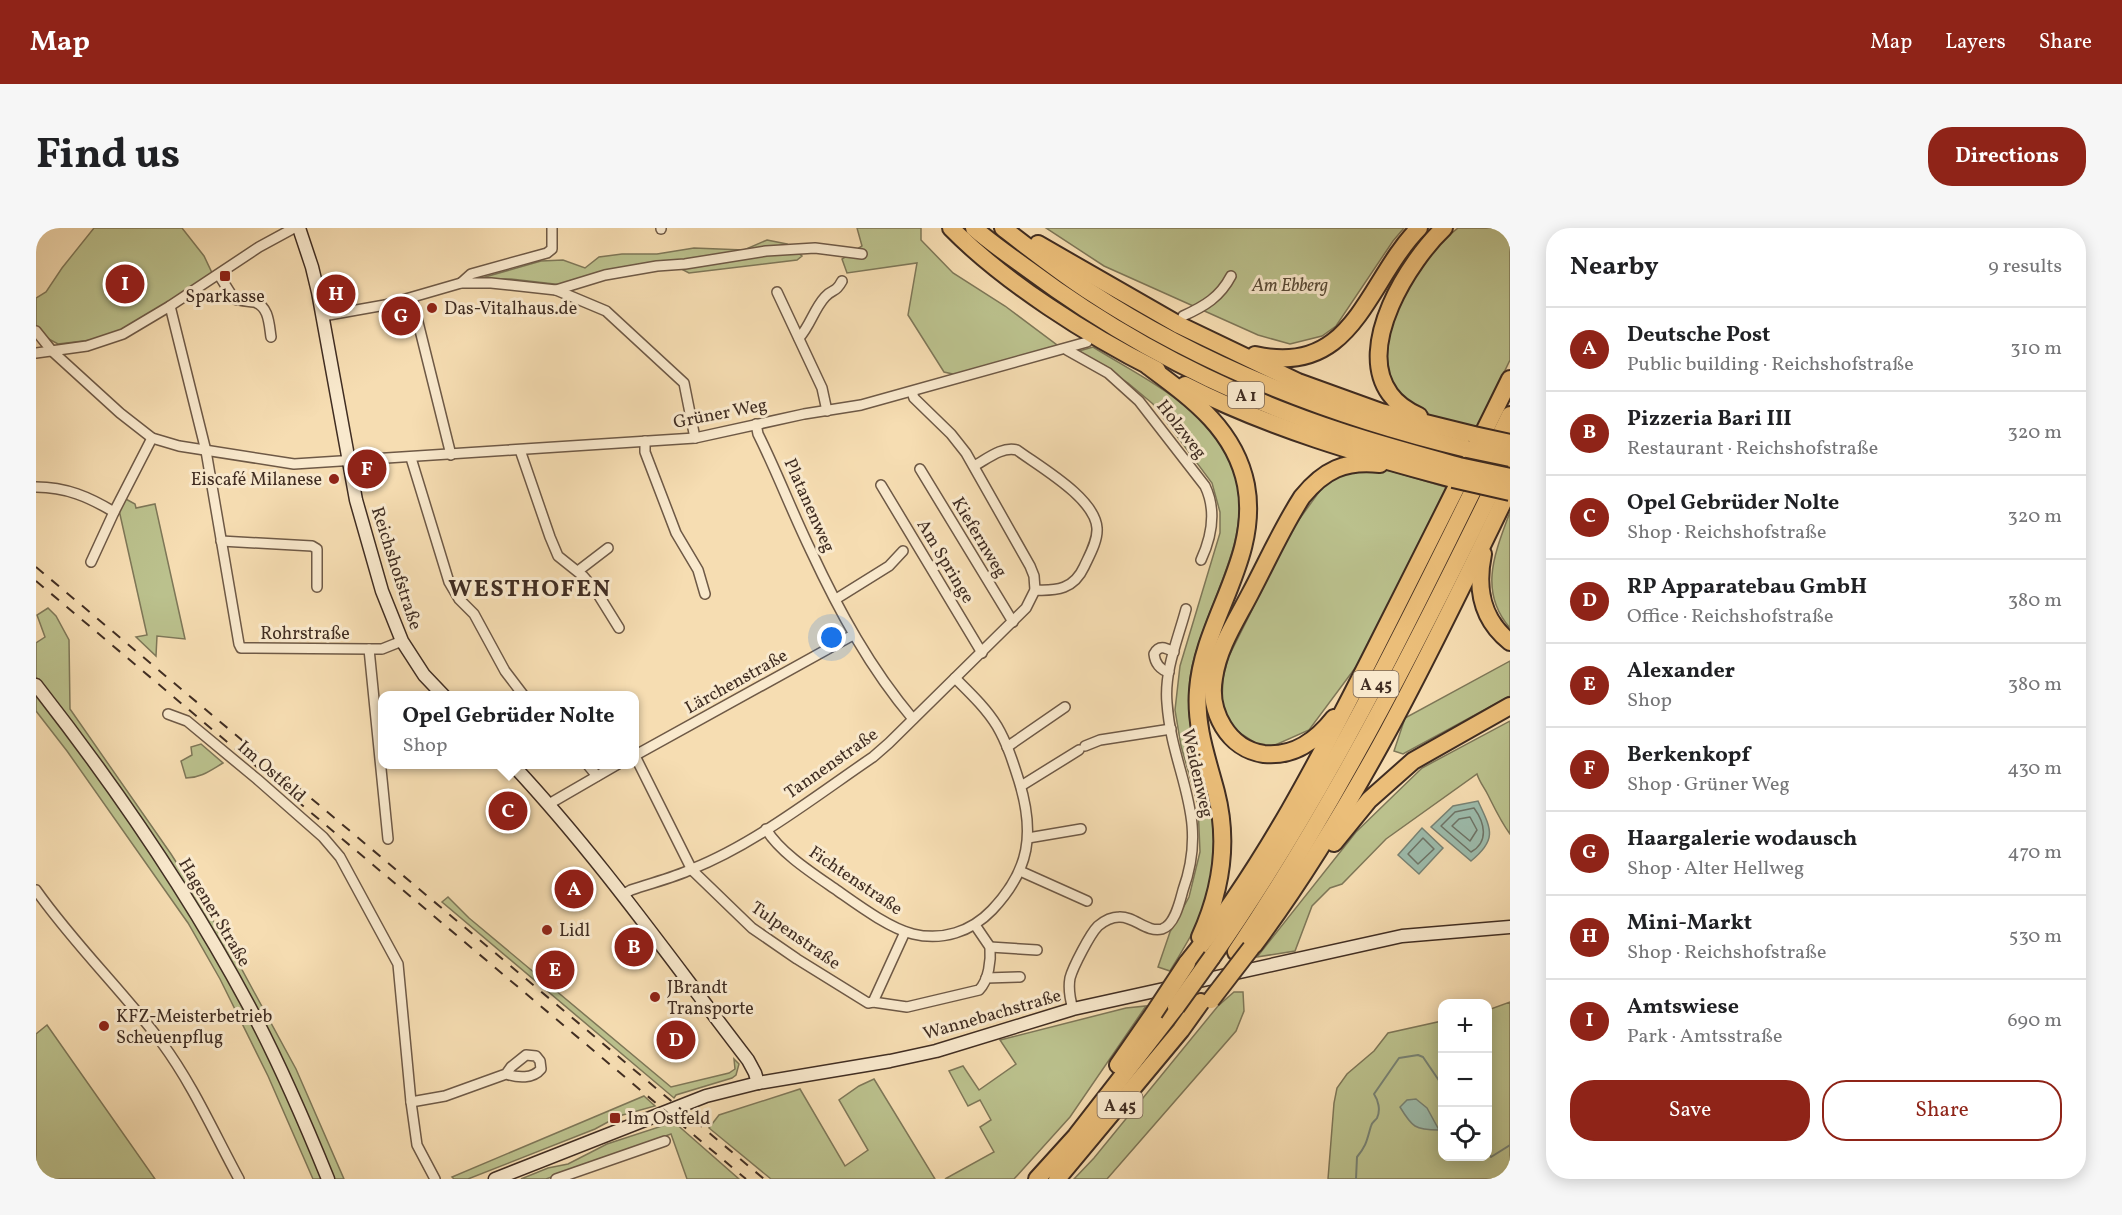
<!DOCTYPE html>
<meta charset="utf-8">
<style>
body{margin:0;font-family:Vollkorn,serif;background:#f6f6f6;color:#202124}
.controls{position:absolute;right:18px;bottom:18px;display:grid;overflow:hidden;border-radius:12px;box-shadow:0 3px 15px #0003}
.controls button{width:54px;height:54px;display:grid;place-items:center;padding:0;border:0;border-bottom:2px solid #e0e0e0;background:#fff;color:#202124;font:30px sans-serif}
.you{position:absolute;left:796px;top:410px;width:21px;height:21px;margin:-15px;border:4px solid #fff;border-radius:50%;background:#1a73e8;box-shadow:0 0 0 9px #1a73e833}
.badge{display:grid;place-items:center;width:39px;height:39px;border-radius:50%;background:#8f2418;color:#fff;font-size:20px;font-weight:700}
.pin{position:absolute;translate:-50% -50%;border:3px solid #fff;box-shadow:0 2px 6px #0006}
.popup{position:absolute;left:342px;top:463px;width:261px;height:78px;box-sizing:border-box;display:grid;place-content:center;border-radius:12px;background:#fff;filter:drop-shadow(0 2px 4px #0005);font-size:20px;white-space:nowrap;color:#757577}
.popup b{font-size:22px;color:#202124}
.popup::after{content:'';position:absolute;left:50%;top:100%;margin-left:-12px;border:12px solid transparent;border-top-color:#fff}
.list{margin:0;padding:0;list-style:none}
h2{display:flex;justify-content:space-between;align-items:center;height:78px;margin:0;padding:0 24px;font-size:26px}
h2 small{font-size:20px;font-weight:400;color:#757577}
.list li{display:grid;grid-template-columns:39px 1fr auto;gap:18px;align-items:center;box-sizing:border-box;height:84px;padding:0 24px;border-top:2px solid #e0e0e0}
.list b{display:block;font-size:22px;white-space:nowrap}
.list p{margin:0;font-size:20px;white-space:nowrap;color:#757577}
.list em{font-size:20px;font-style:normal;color:#757577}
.actions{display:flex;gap:12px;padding:18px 24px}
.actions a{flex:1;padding:14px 0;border:2px solid #8f2418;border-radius:24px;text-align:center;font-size:21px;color:#8f2418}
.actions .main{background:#8f2418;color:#fff}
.icon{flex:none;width:33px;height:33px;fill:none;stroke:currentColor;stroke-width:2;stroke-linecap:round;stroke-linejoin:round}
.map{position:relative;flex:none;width:1474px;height:951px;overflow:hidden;border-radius:24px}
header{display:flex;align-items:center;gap:36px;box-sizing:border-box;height:84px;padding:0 30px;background:#8f2418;color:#fff}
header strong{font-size:28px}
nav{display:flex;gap:33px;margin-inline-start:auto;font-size:21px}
.intro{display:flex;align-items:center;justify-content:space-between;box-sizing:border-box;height:144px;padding:0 36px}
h1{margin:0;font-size:42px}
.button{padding:15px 27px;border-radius:24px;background:#8f2418;color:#fff;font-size:21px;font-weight:700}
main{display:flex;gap:36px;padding:0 36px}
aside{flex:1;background:#fff;border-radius:24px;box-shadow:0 3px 15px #0003}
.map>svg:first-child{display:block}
</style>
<header>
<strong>Map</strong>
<nav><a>Map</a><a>Layers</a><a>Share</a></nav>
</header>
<div class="intro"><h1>Find us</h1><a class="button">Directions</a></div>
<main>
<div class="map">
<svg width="1474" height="951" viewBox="0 0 1474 951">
<rect width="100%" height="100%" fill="#f6ddb2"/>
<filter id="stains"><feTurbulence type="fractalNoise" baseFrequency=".00333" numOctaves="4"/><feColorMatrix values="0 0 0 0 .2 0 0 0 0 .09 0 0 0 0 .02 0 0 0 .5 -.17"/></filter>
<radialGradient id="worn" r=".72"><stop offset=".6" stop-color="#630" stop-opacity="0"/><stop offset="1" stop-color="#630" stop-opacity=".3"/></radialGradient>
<g fill="#bbc18d" stroke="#7e7758" stroke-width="1.5">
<path d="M58 0H146L168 28 177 47 72 110 22 116 9 109 0 98V70L10 64 26 40Z"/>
<path d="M821 0H885V12L917 45 969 78 1025 120 921 147 908 144 872 87 881 35 811 45 806 31 826 18Z"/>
<path d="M1010 0H1368L1357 13 1300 98 1286 108 1254 116 1222 107 1068 38Z"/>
<path d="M1422 0H1474V132L1441 200C1420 195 1394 192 1376 178 1316 130 1376 36 1422 0Z"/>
<path d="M731 12 751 16 766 28 761 32 653 45 630 33 527 57 475 51H442L505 33 527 32 549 40 563 29 586 26H621L658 20 708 22Z"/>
<path d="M1057 119C1110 152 1180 183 1199 247 1218 313 1169 376 1156 439 1145 491 1163 531 1175 581 1183 618 1179 662 1161 696 1153 712 1143 728 1134 743L1122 739 1134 704 1153 669 1164 624 1162 577 1145 518 1139 482 1144 438 1184 305V284L1176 255 1117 176 1092 155 1043 123Z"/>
<path d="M1338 240 1355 243 1413 260 1331 424 1273 502 1237 518H1224L1193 498 1186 474 1187 450 1192 430 1257 300 1288 257 1303 247Z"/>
<path d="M88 270 99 276 100 280 119 276 149 411 121 408 120 428 100 409 111 407 83 282Z"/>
<path d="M1474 284V400C1442 363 1459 325 1474 284Z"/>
<path d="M12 380 20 388 33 412 34 481 135 626 192 716 260 841 308 951H277L232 848 184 751 152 695 31 523 0 483V415L9 409 1 387Z"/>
<path d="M1474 433V468L1367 526 1358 523 1369 490Z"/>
<path d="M1474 493V606C1465 594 1459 581 1452 567 1448 559 1444 555 1441 546L1350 611 1306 656 1294 660 1276 678 1259 723 1221 729 1320 604 1386 540Z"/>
<path d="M165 516 187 535C175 542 165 550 150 550L145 533 156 527 155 519Z"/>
<path d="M412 669 433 690 635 859 693 845 699 841 698 831 703 836 700 847 696 850 640 867 638 870 406 674Z"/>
<path d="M1198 764H1207L1208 783 1200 803 1071 951H1038L1058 930 1182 778Z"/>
<path d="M1474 774V943L1463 951H1292L1298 875 1301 860 1311 846 1338 823 1352 805 1406 793V928H1452V782Z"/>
<path d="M1110 778 1034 889 978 951H909L958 924 944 899 955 892 944 872 932 878 913 843 927 838 943 862 980 836 964 812 1090 780Z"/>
<path d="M11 797 119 951H0V806Z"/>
<path d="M838 851 899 951H735L673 900 683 887 764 861 809 938 832 922 803 872 823 858Z"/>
<path d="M608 868 619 878 583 888 559 901 432 951H418L416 949Z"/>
<path d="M638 894 703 951H651L635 906 510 951H485L512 940 532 936 571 916Z"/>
</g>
<g fill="#9dbcac" stroke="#788375" stroke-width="1.5">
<path d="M1442 573C1455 601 1462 611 1435 633L1395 599 1417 578Z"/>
<path d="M1386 600 1407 620 1383 646 1362 627Z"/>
<path d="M1380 871 1391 880 1403 902C1379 902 1376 899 1364 879L1371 872Z"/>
</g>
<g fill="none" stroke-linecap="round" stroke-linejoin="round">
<g stroke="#6e7467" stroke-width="1.5">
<path d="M1438 580C1449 595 1453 614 1435 624L1405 598 1419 584Z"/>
<path d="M1434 589 1441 602 1434 613 1416 598 1423 591Z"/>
<path d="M1387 610 1398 621 1382 636 1372 626Z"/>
</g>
<g stroke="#788375" stroke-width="2">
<path d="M1403 902 1406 903"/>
<path d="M1452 924 1455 929 1474 917"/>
<path d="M1320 951 1321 929C1331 917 1331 911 1335 898 1336 894 1339 893 1341 890 1345 882 1342 872 1338 866L1363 830 1382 827 1387 829 1406 857"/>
</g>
<g stroke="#6e5946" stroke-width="12">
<g id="street">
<path d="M625 0V1"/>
<path d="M183 47 198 71C205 73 212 73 218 74 233 78 233 96 235 109"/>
<path d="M425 55 435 46 511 25 516 21V0"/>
<path d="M520 62 570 83 648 155 659 210"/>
<path d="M741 64 786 160 791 183"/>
<path d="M376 70 415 227"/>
<path d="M134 78 170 223 203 416 205 420 333 421"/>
<path d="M287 88 349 77 425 55H455L520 62 569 47 621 38 649 36 730 23 779 20 826 26"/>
<path d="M1147 88C1169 78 1184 69 1195 48"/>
<path d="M0 103 16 123 84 185 116 210 143 218 258 236 659 210 768 186 825 177 1051 114"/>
<path d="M763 110C774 98 778 81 789 69 797 60 799 66 806 53"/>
<path d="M1031 122 1072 145 1103 173 1169 258C1181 283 1176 308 1165 332"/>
<path d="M0 125 51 118 87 106 134 78 223 19 258 0"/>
<path d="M720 196 722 206C741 244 756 284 775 323 803 383 834 440 877 491"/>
<path d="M609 213V224L640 305 662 342 669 366"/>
<path d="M484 222 514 309 522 328 547 348 560 363 583 400"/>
<path d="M375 230 413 354 423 371 438 386 469 443 488 468"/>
<path d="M938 238C951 231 966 218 981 222 1004 239 1059 270 1061 300 1062 313 1053 328 1048 339 1038 361 1021 363 999 362"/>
<path d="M884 241 977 394"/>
<path d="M845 257 946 425"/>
<path d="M0 259C30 259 53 269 78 284L116 210"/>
<path d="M185 313 276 318 281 321V359"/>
<path d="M55 334 78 284"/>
<path d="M542 343 572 320"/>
<path d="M800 371 853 338 867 323"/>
<path d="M1133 444C1124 442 1119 435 1118 426 1123 416 1130 420 1138 424"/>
<path d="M132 486 151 493 221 551 287 609 304 629 362 736 375 874 409 868 470 846 475 839 490 827 500 828 504 833 505 841C497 851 482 850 470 846"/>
<path d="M1049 518 1064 512 1135 501"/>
<path d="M971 519 1029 479"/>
<path d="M598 528 817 407"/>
<path d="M599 528 656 642 716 700 761 731 832 775 837 774 869 704"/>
<path d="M551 536 561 548"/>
<path d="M985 558 1043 522"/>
<path d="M513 576 582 536"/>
<path d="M730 601C744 625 779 647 802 663 822 677 853 700 877 706 906 713 935 704 956 682 994 642 999 605 983 553 977 534 971 515 961 498 950 480 934 465 919 450"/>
<path d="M992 610 1045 601"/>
<path d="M352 611 333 421H346L366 413"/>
<path d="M984 643 1051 673"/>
<path d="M0 662C38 716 86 762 126 815 157 857 178 905 203 951"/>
<path d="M586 667 595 662C615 655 637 650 656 641 719 616 781 567 837 529L853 515 990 380 999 362 998 348 994 338 930 225 915 206 878 170 876 164"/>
<path d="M954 719 1001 722"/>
<path d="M950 750 984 749"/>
<path d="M837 774 871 779 943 762C953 752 955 732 954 719L939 697"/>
<path d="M1037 781C1034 771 1032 761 1034 750 1037 739 1054 706 1062 698 1068 693 1075 689 1083 689 1098 688 1111 705 1126 701 1139 697 1144 673 1147 662 1174 587 1136 546 1131 475 1128 443 1142 411 1150 381"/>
<path d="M375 874 381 917 399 951"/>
<path d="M520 951 629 913"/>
</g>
</g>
<g stroke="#402d22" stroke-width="15">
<g id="secondary">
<path d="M263 0 276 39 282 64 320 272 346 363 366 413 388 447 408 468"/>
<path d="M0 457C79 558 152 664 213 778 243 834 268 892 292 951"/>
<path d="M476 536C563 629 635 732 712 832L719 845 722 855"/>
<path d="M1154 755 1366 708 1474 699"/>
<path d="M459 951 670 868 722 855 854 833 900 823 1037 781 1137 759"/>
</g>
</g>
<g stroke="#402d22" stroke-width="20">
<g id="highway">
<path d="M915 0C968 54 1053 108 1121 142"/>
<path d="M938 0C955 15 974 28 992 41 1071 100 1158 148 1250 184 1306 206 1365 222 1423 238"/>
<path d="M967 0C994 21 1022 43 1051 62 1166 138 1297 189 1431 221"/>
<path d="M1002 16 1143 97 1262 154 1345 184 1438 207"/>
<path d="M1219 127C1318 150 1330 54 1383 0"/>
<path d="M1112 138C1155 170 1199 201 1210 257 1224 331 1167 391 1162 462 1159 498 1171 530 1180 564 1193 614 1185 663 1164 709"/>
<path d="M1149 157C1233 200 1326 227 1417 251"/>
<path d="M1383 188C1372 183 1361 176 1354 166 1319 118 1373 33 1408 0"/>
<path d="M1447 326C1440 360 1445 391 1474 414"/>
<path d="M1298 490C1280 513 1258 529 1228 526 1192 521 1172 483 1178 450 1182 420 1200 393 1214 366 1231 334 1246 300 1266 269 1288 242 1309 232 1344 236"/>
<path d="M1298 615 1333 572 1377 533 1474 478"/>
<path d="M1218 717C1322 577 1398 417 1474 260"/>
<path d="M1200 724C1306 566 1391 396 1474 225"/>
<path d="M1176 729C1295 560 1383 372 1474 187"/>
<path d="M1151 735C1228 639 1285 528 1340 419 1385 330 1430 241 1474 151"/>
<path d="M1082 837 1118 785"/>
<path d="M1001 951 1040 908 1140 779"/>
<path d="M1021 951 1145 802 1165 774"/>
</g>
</g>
<use href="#street" stroke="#f9e9cd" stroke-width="9"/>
<use href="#secondary" stroke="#f9e9cd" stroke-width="12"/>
<use href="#highway" stroke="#ebbe79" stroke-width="16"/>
<g stroke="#402d22" stroke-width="2" stroke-dasharray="10 10" stroke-linecap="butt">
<path d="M0 339 728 951"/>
<path d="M0 353 710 951"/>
</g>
<g stroke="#402d22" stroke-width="20" stroke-linecap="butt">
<g id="highway-bridge">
<path d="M1438 207 1474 215"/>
<path d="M1431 221 1474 230"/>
<path d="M1423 238 1474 249"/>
<path d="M1417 251 1474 264"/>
<path d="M1175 772 1215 720"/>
<path d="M1140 779 1176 729"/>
<path d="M1118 785 1151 735"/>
</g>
</g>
<use href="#highway-bridge" stroke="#ebbe79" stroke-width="16"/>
</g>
<g fill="#8f2418" stroke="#f9e9cd" stroke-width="2">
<rect x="183" y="42" width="12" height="12" rx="3"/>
<circle cx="396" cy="80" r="6"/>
<circle cx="298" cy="251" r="6"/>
<circle cx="511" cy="702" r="6"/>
<circle cx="619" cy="769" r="6"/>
<circle cx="68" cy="798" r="6"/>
<rect x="573" y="884" width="12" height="12" rx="3"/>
</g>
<g text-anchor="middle" stroke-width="6" stroke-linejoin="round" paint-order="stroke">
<g fill="#f9e9cd" stroke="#786555" stroke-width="1.5">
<rect x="1192" y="154" width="36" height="26" rx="4.5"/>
<rect x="1317.5" y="443" width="45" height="26" rx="4.5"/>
<rect x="1061.5" y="864" width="45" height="26" rx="4.5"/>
</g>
<g font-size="16" font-weight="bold" fill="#402d22">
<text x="1210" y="173">A 1</text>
<text x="1340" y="462">A 45</text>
<text x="1084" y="883">A 45</text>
</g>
<g font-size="18" font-style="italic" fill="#594b37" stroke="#f9e9cd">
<text x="1254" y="63">Am Ebberg</text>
</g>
<g font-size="18" fill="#402d22" stroke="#f9e9cd" text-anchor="start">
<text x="189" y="74" text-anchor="middle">Sparkasse</text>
<text x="408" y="86">Das-Vitalhaus.de</text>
<text x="286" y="257" text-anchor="end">Eiscafé Milanese</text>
<text x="523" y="708">Lidl</text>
<text x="631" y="765">JBrandt<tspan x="631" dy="21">Transporte</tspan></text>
<text x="80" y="794">KFZ-Meisterbetrieb<tspan x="80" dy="21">Scheuenpflug</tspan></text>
<text x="591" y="896">Im Ostfeld</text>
</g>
<g font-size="18" fill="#402d22" stroke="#f9e9cd">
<text transform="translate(684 185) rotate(-11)" y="6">Grüner Weg</text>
<text transform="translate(1146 201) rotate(52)" y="6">Holzweg</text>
<text transform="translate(774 277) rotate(66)" y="6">Platanenweg</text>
<text transform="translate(944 309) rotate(59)" y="6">Kiefernweg</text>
<text transform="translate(910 333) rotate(59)" y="6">Am Springe</text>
<text transform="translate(361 340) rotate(72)" y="6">Reichshofstraße</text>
<text x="269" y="411">Rohrstraße</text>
<text transform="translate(700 453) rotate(-29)" y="6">Lärchenstraße</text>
<text transform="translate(795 535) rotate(-35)" y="6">Tannenstraße</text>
<text transform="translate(236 543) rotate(41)" y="6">Im Ostfeld</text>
<text transform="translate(1162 545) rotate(77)" y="6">Weidenweg</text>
<text transform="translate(820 652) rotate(34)" y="6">Fichtenstraße</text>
<text transform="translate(179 684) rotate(59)" y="6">Hagener Straße</text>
<text transform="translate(760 707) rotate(35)" y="6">Tulpenstraße</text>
<text transform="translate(956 786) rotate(-16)" y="6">Wannebachstraße</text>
</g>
<g font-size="24" font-weight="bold" letter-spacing="1.5" fill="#402d22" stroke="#f9e9cd">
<text x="494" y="368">WESTHOFEN</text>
</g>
</g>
<rect width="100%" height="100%" filter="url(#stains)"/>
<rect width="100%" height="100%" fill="url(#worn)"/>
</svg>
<div class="controls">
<button>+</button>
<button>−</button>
<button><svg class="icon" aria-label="locate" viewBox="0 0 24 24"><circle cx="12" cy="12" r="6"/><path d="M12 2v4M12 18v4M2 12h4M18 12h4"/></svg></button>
</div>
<div class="you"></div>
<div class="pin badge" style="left:538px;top:661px">A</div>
<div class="pin badge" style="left:598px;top:719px">B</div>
<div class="pin badge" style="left:472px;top:583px">C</div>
<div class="popup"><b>Opel Gebrüder Nolte</b>Shop</div>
<div class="pin badge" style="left:640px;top:812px">D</div>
<div class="pin badge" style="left:519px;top:742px">E</div>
<div class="pin badge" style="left:331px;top:241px">F</div>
<div class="pin badge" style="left:365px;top:88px">G</div>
<div class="pin badge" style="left:300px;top:66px">H</div>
<div class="pin badge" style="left:89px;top:56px">I</div>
</div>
<aside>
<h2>Nearby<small>9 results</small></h2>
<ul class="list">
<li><span class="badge">A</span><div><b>Deutsche Post</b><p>Public building · Reichshofstraße</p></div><em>310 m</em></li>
<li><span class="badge">B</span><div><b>Pizzeria Bari III</b><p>Restaurant · Reichshofstraße</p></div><em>320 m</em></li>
<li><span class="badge">C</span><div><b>Opel Gebrüder Nolte</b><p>Shop · Reichshofstraße</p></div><em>320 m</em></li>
<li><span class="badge">D</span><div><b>RP Apparatebau GmbH</b><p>Office · Reichshofstraße</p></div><em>380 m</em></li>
<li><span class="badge">E</span><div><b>Alexander</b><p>Shop</p></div><em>380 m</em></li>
<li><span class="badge">F</span><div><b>Berkenkopf</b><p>Shop · Grüner Weg</p></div><em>430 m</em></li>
<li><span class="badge">G</span><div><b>Haargalerie wodausch</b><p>Shop · Alter Hellweg</p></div><em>470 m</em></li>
<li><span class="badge">H</span><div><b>Mini-Markt</b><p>Shop · Reichshofstraße</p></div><em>530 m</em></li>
<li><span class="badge">I</span><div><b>Amtswiese</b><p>Park · Amtsstraße</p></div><em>690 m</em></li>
</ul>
<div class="actions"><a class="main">Save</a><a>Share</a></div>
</aside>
</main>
